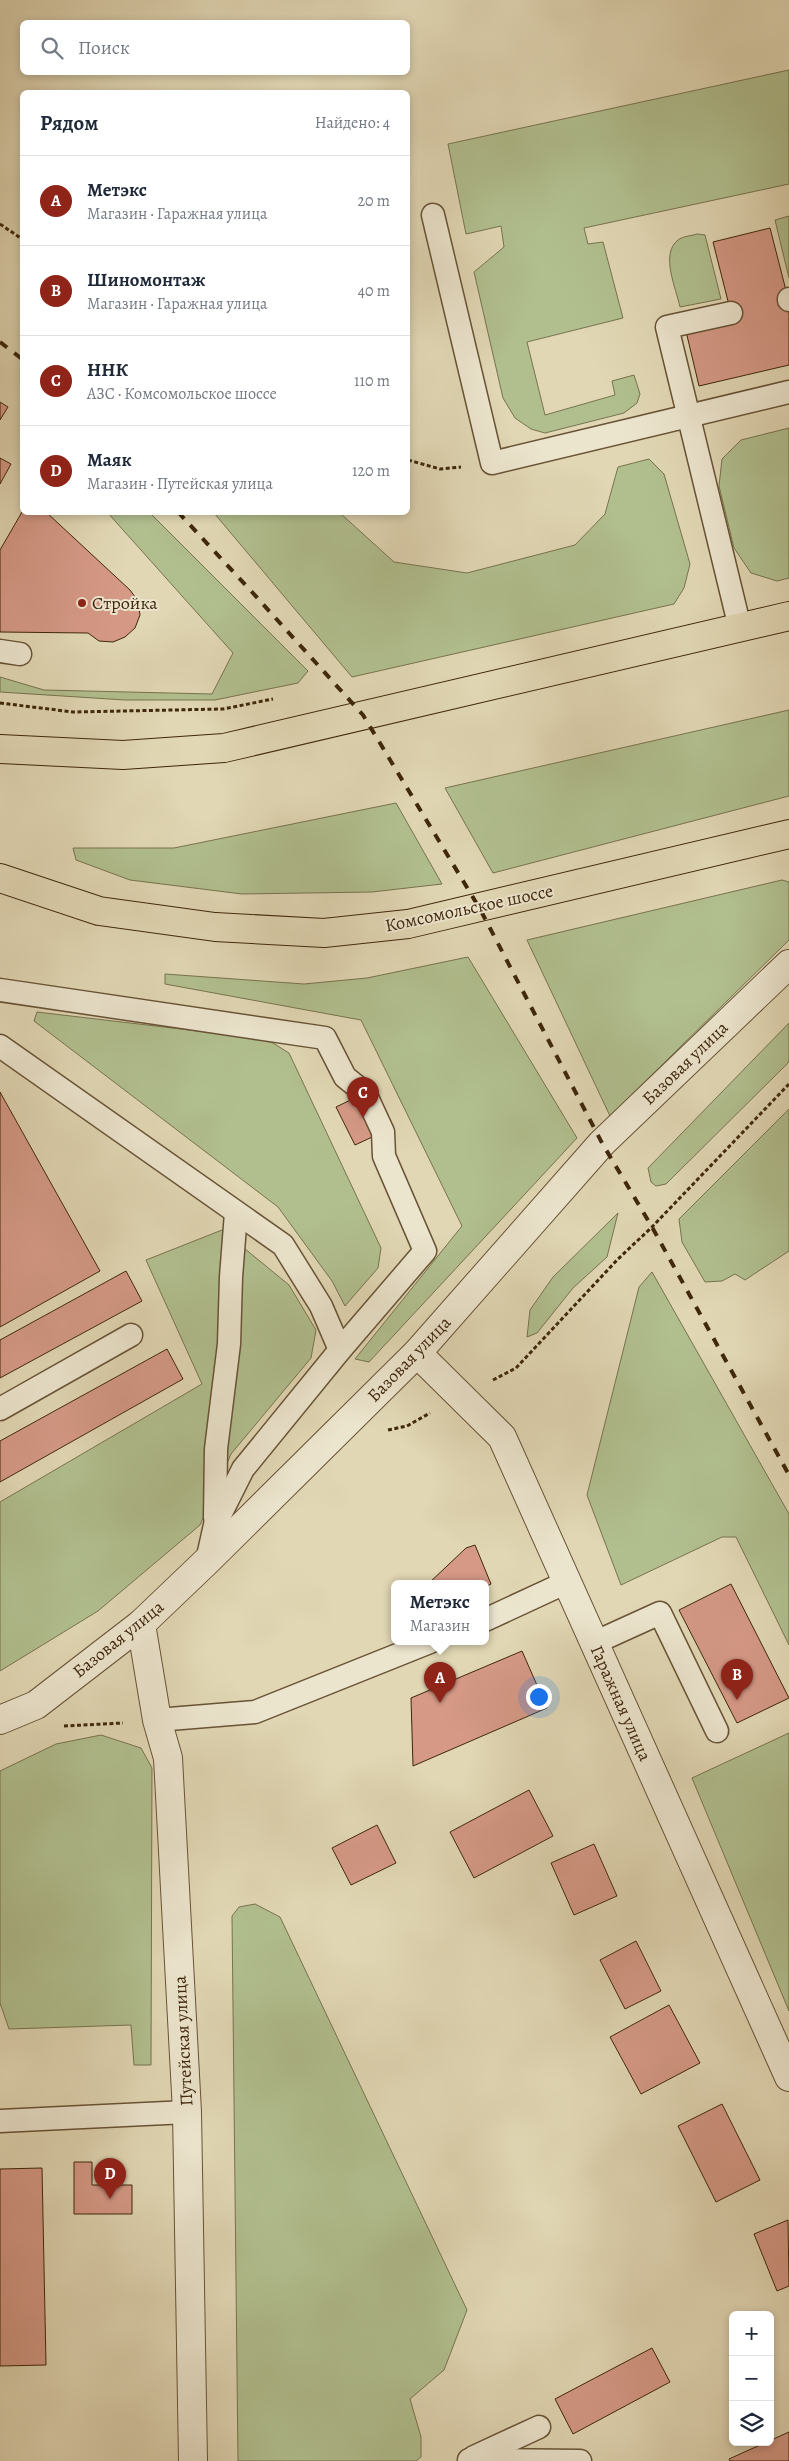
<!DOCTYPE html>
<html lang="ru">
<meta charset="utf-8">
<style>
body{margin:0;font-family:Alegreya,serif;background:#f2f2f3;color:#1f2937}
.controls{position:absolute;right:15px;bottom:15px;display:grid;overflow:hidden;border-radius:8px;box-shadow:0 2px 8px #0003}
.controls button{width:45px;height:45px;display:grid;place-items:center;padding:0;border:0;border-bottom:1px solid #e0e1e3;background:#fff;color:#1f2937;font:25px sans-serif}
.you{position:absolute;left:538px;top:1696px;width:18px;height:18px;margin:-12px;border:4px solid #fff;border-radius:50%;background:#1a73e8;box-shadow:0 0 0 8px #1a73e833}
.badge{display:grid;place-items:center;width:32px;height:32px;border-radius:50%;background:#8f2418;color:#fff;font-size:16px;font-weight:700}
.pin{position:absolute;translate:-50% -41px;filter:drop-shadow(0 1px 2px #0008)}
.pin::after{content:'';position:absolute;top:26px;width:18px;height:15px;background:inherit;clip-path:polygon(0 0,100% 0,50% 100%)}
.popup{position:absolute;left:391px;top:1580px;width:98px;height:65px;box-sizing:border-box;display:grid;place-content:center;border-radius:8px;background:#fff;filter:drop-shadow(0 1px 4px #0005);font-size:16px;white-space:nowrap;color:#747a83}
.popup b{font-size:19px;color:#1f2937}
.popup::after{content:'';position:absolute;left:50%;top:100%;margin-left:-10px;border:10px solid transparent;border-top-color:#fff}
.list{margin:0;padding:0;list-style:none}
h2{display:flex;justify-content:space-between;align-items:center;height:65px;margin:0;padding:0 20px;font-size:21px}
h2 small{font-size:16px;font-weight:400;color:#747a83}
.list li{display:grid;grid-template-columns:32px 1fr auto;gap:15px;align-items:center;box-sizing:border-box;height:90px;padding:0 20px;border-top:1px solid #e0e1e3}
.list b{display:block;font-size:19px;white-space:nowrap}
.list p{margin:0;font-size:16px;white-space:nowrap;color:#747a83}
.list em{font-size:16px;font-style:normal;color:#747a83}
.icon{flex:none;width:28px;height:28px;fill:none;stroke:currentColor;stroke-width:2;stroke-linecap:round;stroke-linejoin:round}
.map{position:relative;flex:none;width:789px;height:2461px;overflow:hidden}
.search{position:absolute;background:#fff;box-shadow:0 2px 8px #0003;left:20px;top:20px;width:390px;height:55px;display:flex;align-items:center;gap:12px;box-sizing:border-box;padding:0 18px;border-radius:8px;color:#747a83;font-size:19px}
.panel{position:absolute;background:#fff;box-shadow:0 2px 8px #0003;left:20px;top:90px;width:390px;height:425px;border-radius:8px}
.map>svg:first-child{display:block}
</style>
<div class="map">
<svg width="789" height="2461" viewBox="0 0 789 2461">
<rect width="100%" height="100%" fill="#e1d7b4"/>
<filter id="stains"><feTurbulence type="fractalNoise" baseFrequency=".004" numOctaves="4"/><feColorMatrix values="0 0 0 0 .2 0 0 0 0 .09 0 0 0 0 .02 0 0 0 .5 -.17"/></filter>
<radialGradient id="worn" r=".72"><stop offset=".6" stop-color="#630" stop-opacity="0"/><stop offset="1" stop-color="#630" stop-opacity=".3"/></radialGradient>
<g fill="#b1bf8f" stroke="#78734e">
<path d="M789 70V184L584 228 588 244 603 242 623 318 527 342 545 415 615 395 612 381 634 375 640 394 637 403 624 413 545 433 531 429 515 418 503 398 474 272 504 247 501 226 466 234 448 144Z"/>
<path d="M789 216V278L775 220Z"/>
<path d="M697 234 705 235 721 299 680 307C676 288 660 254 678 240 683 236 691 236 697 234Z"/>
<path d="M789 428V578L777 581 751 573 734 548 719 486 722 459 741 440Z"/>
<path d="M649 459 664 474 690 564 684 588 674 604 352 677 214 513H340L394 562 467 573 575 545 605 514 618 467Z"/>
<path d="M107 512 150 513 308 671 298 683 215 700H125L0 692V677L44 690 212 694 233 653Z"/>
<path d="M789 710V796L493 873 445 788Z"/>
<path d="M396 803 442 884 372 892 242 894 130 880 76 860 73 848H174Z"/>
<path d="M782 880 789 882V940L610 1116 527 940Z"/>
<path d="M468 957 577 1138 369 1362 355 1359 462 1226 361 1020 165 984V974L304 984 367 978Z"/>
<path d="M37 1012 257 1038 273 1043 289 1053 381 1248 378 1268 345 1306 332 1281 278 1207 34 1021Z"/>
<path d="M789 1023V1062L666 1184 656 1186 651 1182 648 1168Z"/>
<path d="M789 1109V1251L745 1280 735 1274 722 1281 705 1282 682 1242 679 1219Z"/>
<path d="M618 1213 607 1257 573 1288 537 1333 527 1337 530 1310 553 1277Z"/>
<path d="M222 1230 289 1285 316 1330 311 1358 231 1454 200 1525 98 1611 0 1671V1502L202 1384 146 1260Z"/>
<path d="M652 1272 789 1514V1645L736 1537H722L621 1585 587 1495 639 1287Z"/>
<path d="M789 1733V2011L692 1778Z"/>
<path d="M101 1735 141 1748 152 1768 151 2065H134L131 2025 9 2029 0 2003V1771L56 1744Z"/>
<path d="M255 1904 280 1917 467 2310 444 2370 410 2399 421 2437V2457L416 2461H238L232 1916 239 1907Z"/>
</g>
<g fill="#d59986" stroke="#3f270c">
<path d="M770 228 789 302V365L699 386 685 327 731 313 713 242Z"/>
<path d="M0 402 8 407 0 420Z"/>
<path d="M0 458 11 464 0 484Z"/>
<path d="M22 512H46L130 590 138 601 140 615 135 628 125 637 113 642 99 641 88 633 0 632V550Z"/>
<path d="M0 1092 100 1271 0 1327Z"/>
<path d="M365 1093 383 1132 355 1145 336 1107Z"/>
<path d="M126 1271 142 1301 0 1378V1340Z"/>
<path d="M167 1349 183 1379 0 1482V1441Z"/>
<path d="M475 1545 491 1584 485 1587V1584H428L466 1548Z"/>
<path d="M731 1584 789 1698 737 1723 679 1610Z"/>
<path d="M522 1651 547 1708 413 1766 411 1698Z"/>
<path d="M529 1790 553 1836 474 1878 450 1832Z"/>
<path d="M377 1825 396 1863 351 1885 332 1848Z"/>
<path d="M594 1844 617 1896 574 1915 551 1863Z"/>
<path d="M636 1941 661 1991 625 2009 600 1960Z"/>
<path d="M669 2005 700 2063 641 2094 610 2037Z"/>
<path d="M722 2104 760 2180 716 2202 678 2126Z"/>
<path d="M74 2162H92V2185H132V2214H74Z"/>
<path d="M42 2168 46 2365 0 2366V2169Z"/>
<path d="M788 2220 789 2286 777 2291 754 2234Z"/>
<path d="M652 2348 670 2382 573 2434 555 2399Z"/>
<path d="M789 2432V2461H730L729 2459Z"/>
</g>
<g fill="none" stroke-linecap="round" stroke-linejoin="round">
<g stroke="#685336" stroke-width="25">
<g id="service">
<path d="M433 215 492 463 789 392"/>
<path d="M789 300V299"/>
<path d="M731 313 667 327 740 628"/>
<path d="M0 651 20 654"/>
<path d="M0 990 325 1038 345 1077 365 1093 383 1132 384 1156 425 1251 340 1350 243 1469 215 1525 207 1561"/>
<path d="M0 1046 283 1245 321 1306 340 1350"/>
<path d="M0 1409 131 1335"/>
<path d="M215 1518 216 1449 229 1344 231 1277 236 1213"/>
<path d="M485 1620 567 1582"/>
<path d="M594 1643 660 1613 717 1731"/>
<path d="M157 1720 255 1712 430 1642"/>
<path d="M0 2121 187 2112"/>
<path d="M474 2457 539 2427"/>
<path d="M469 2460 580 2461"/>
</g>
</g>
<g stroke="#685336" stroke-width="30">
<path id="minor" d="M141 1624 157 1720 168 1758 187 2112 193 2461"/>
</g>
<g stroke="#685336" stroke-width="30">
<g id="tertiary">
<path d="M417 1353 502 1437 789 2077"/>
<path d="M0 1720 36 1705 141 1624 207 1561 417 1353 602 1143 789 964"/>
</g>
</g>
<g stroke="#3f270c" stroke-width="30">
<g id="primary">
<path d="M0 749 123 755 224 748 789 616"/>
<path d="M0 878 99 911 215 927 324 933 408 924 789 834"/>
</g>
</g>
<g stroke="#3f270c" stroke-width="3" stroke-dasharray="4 2.5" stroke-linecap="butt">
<path d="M0 224 22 239"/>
<path d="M408 460 440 469 461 467"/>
<path d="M0 703 73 712 223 709 273 699"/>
<path d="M493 1380 516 1368 618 1259 652 1227 789 1084"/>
<path d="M388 1430 407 1426 430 1413"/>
<path d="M64 1726 123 1723"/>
</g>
<use href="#service" stroke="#ece5ce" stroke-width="22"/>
<use href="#minor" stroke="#ece5ce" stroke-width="28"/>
<use href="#tertiary" stroke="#ece5ce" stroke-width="28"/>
<use href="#primary" stroke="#e1d7b4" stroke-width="28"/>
<g stroke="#3f270c" stroke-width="4" stroke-dasharray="9 9" stroke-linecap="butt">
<path d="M0 342 22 359"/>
<path d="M178 512 252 592 363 715 480 909 602 1143 652 1227 789 1475"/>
</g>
</g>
<circle fill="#8f2418" stroke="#ece5ce" stroke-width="2" cx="82" cy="603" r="5"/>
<g text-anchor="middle" stroke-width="4" stroke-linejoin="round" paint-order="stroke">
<g font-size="18" fill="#3f270c" stroke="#ece5ce" text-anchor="start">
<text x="92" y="609">Стройка</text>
</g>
<g font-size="18" fill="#3f270c" stroke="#ece5ce">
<text transform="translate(469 908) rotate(-12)" y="6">Комсомольское шоссе</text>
<text transform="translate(685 1063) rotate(-44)" y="6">Базовая улица</text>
<text transform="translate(409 1359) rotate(-46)" y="6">Базовая улица</text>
<text transform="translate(118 1639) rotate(-39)" y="6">Базовая улица</text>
<text transform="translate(621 1703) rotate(66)" y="6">Гаражная улица</text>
<text transform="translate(183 2041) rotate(-93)" y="6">Путейская улица</text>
</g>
</g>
<rect width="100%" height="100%" filter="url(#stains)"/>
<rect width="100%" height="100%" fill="url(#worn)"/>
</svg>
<div class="controls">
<button>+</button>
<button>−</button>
<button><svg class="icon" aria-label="layers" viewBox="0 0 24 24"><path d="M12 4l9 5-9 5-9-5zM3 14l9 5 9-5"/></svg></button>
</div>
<div class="you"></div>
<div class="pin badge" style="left:440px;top:1703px">A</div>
<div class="popup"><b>Метэкс</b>Магазин</div>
<div class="pin badge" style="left:737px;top:1700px">B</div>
<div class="pin badge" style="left:363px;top:1118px">C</div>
<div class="pin badge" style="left:110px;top:2199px">D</div>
<div class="search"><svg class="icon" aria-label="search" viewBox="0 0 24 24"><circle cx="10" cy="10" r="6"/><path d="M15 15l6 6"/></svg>Поиск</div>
<section class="panel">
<h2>Рядом<small>Найдено: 4</small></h2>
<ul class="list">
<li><span class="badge">A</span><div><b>Метэкс</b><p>Магазин · Гаражная улица</p></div><em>20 m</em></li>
<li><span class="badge">B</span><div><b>Шиномонтаж</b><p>Магазин · Гаражная улица</p></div><em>40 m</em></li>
<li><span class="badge">C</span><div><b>ННК</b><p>АЗС · Комсомольское шоссе</p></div><em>110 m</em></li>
<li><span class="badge">D</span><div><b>Маяк</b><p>Магазин · Путейская улица</p></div><em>120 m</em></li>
</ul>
</section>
</div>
